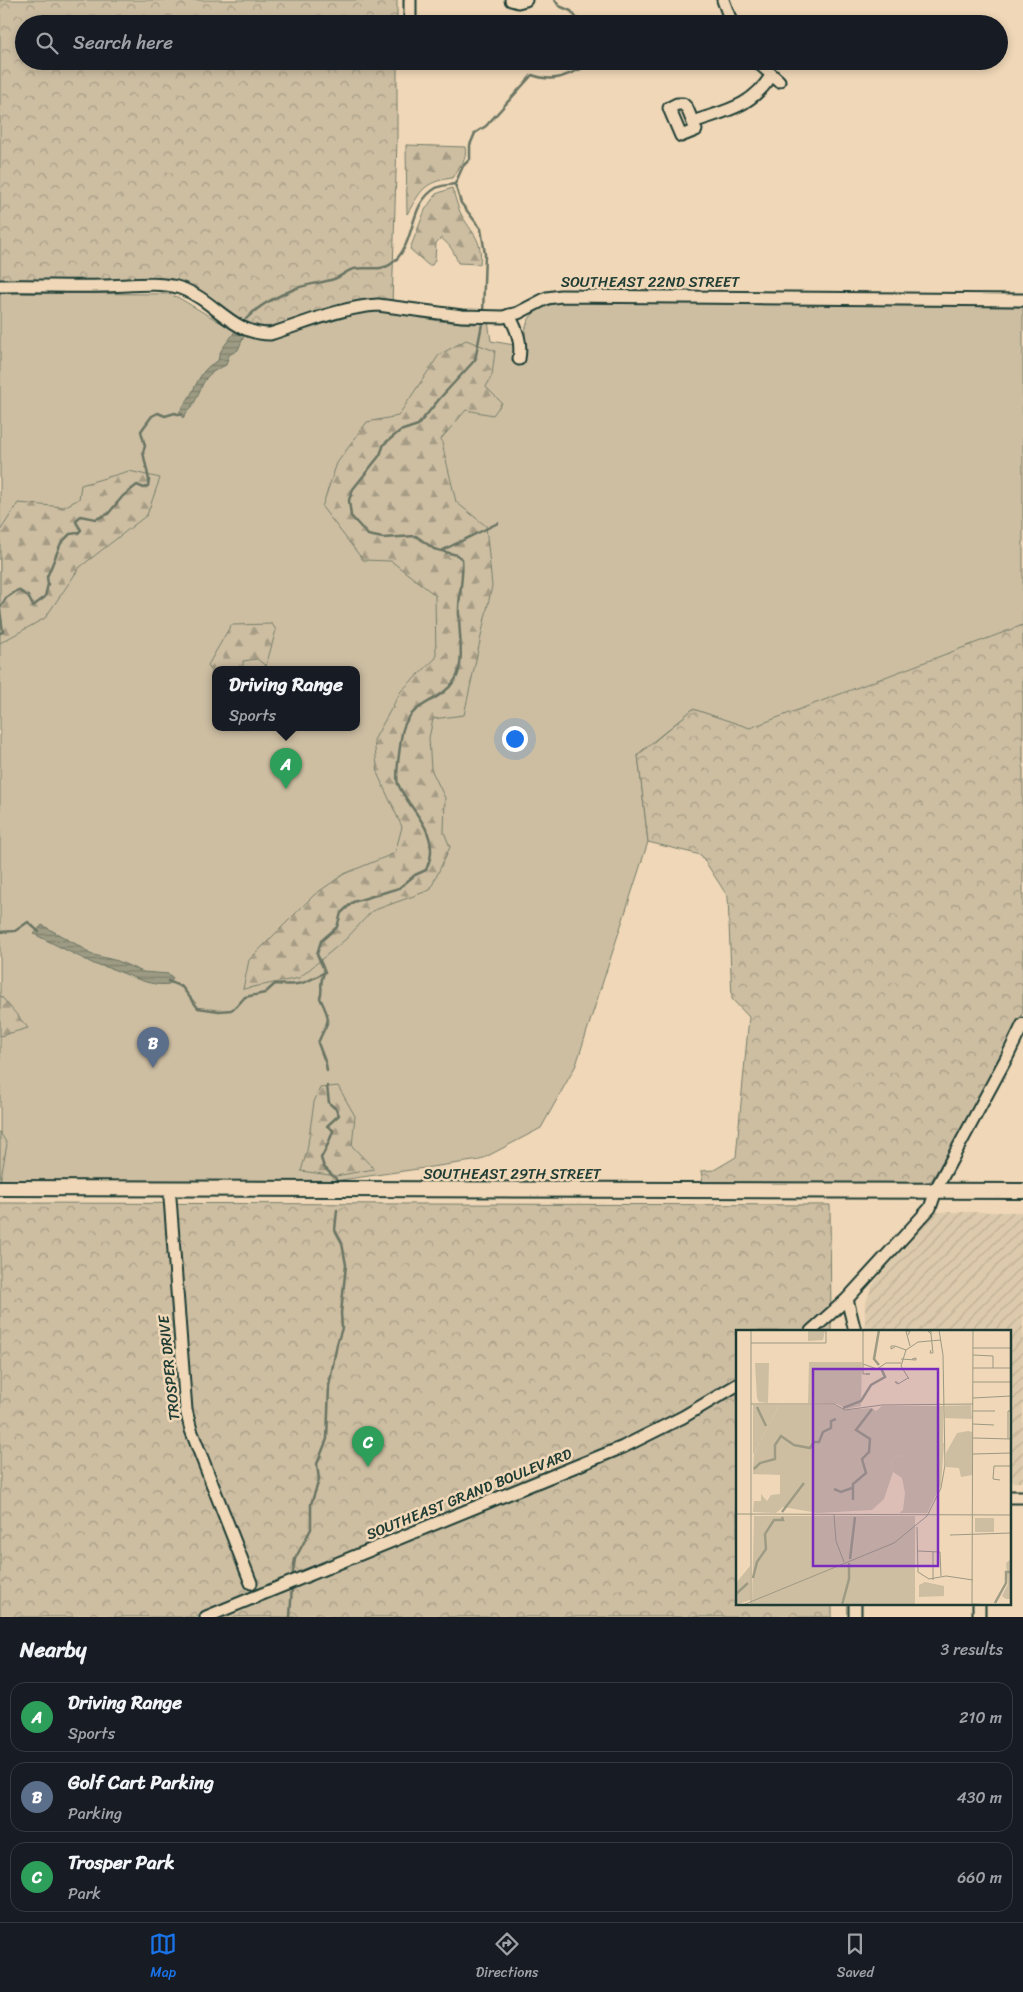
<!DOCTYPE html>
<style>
body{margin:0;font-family:Sriracha,sans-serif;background:#242831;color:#f1f3f6}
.you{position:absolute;left:514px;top:738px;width:18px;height:18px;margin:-12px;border:4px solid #fff;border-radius:50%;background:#1a73e8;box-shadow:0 0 0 8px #1a73e833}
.badge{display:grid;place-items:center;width:32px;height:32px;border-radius:50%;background:#1a73e8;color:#fff;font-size:16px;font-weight:700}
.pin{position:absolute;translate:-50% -41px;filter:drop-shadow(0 1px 2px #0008)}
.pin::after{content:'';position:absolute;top:26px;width:18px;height:15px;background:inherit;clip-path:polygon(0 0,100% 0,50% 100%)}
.popup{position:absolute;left:212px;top:666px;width:148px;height:65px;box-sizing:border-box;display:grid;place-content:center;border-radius:10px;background:#171b24;filter:drop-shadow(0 1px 4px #0005);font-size:16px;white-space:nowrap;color:#9ea1a6}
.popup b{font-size:19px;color:#f1f3f6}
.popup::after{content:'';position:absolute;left:50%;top:100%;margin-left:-10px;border:10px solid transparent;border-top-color:#171b24}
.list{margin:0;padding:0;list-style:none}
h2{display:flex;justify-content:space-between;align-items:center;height:65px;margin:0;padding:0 20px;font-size:21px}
h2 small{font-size:16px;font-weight:400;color:#9ea1a6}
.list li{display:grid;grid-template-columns:32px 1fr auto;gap:15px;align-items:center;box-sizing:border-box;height:70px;margin:0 10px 10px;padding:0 10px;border:1px solid #363941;border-radius:15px}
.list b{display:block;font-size:19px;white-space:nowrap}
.list p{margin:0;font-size:16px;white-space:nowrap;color:#9ea1a6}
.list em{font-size:16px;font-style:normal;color:#9ea1a6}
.icon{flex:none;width:28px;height:28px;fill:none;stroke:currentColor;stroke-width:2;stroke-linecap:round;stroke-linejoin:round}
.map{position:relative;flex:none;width:1023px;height:1617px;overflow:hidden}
.search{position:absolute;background:#171b24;box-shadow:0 2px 8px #0003;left:15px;right:15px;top:15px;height:55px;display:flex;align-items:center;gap:12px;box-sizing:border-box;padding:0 18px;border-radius:28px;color:#9ea1a6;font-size:19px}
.sheet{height:305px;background:#171b24}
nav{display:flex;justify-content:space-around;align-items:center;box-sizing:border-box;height:70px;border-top:1px solid #363941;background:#171b24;font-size:14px;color:#9ea1a6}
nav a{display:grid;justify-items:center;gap:2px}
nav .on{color:#1a73e8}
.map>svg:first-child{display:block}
</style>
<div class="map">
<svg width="1023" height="1617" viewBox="0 0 1023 1617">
<defs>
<pattern id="industrial-furrows" width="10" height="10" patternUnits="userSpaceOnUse" patternTransform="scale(1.25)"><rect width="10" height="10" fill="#ddcaac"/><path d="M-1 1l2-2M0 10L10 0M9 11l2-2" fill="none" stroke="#bdae95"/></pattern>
<pattern id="forest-firs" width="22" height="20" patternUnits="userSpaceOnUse" patternTransform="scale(1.25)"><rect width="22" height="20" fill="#cdbea2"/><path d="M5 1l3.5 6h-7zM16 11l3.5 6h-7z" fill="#a69c85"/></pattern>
<pattern id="park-crowns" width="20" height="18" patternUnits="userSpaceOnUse" patternTransform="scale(1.25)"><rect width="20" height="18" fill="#cdbea2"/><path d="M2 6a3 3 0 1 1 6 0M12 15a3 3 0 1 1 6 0" fill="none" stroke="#a69c85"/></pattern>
<pattern id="water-rules" width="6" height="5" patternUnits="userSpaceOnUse" patternTransform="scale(1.25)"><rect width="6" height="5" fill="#9d9b83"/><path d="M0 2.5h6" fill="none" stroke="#7f806c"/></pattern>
</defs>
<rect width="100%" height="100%" fill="#efd7b7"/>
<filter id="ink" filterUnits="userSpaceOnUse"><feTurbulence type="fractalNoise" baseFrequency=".02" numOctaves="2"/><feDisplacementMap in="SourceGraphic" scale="10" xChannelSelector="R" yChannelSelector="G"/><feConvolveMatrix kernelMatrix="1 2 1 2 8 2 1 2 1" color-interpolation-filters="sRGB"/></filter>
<g filter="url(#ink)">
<path fill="url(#industrial-furrows)" d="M936 1212H1023V1482H1009V1331H865V1305L872 1286 887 1265Z"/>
<path fill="#cdbea2" stroke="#767e6b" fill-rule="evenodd" d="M0 293 168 294 177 297C201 310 240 338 266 340L368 311H385L439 321 475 324 477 320 488 321 491 341 514 345 525 344C523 314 537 306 565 302L1023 307V674L750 729 693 709 638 754 648 842 576 1065 541 1128 480 1160 327 1182 0 1181ZM216 670H356V728H216Z"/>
<g fill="url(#forest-firs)" stroke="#767e6b">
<path d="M406 145 465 147C468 160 459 168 452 178 423 182 421 191 407 214Z"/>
<path d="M452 188C455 196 457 206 461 214 472 234 483 239 480 264L458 263C454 251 450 245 441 238L436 243 435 260 432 265H428L410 249 425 210 436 194Z"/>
<path d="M466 340 495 351 492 375 486 387 502 403 493 415 466 410 441 439 456 502 486 526 492 586 464 715 433 719 429 738 431 769 445 798 444 832 450 847 430 890 372 911 346 939 299 978 243 989 249 960 314 895 344 874 395 853 402 827 378 775 374 740 401 691 436 658 435 595 391 561 363 560 322 507 337 463 367 422 398 416 439 355Z"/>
<path d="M129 471 160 478 147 515 80 567 45 618 0 643V531L18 503 64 507 79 499 81 485Z"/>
<path d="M272 624 276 630 266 666 257 659 243 661V668L245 670H216V684L208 665 231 625Z"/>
<path d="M0 995 28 1028 0 1036Z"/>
<path d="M338 1086 355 1116 352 1146 374 1169 336 1176 301 1171 307 1151 314 1102 320 1088Z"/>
<path d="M0 1132 7 1144 0 1183Z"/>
</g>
<g fill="url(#park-crowns)" stroke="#767e6b">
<path d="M0 0H397V23L395 24H24V61H397V139L392 305 346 304 273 326 256 327 234 317 191 289 0 282Z"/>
<path d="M1023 625V1012L1017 1027 958 1136 931 1181 910 1186 703 1183 701 1171 714 1170 736 1157 749 1017 732 999 728 897 701 855 648 842 638 755 693 709 750 728Z"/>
<path d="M0 1203 830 1205 831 1331H737V1603H832V1617H0Z"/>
</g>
<g fill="url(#water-rules)" stroke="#6b7563">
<path d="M235 331 244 336 238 350 229 355 226 365C205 375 206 377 197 397 195 404 187 411 183 418L179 413C182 407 187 401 190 396 198 382 202 367 218 361 219 348 229 342 235 331Z"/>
<path d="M42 925 83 948 90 954 118 961 143 972 169 974 173 978 169 984C144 988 121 968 96 965L34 934Z"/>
</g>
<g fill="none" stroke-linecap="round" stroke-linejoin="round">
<g stroke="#6b7563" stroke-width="2.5">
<path d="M555 0 559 6 571 11 581 24"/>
<path d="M483 314 485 254 481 229 461 203 455 184 463 166 470 159V145L475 133 486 126 532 75C555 83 564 76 585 67L587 61"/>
<path d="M246 319C260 304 278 296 297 288 308 284 322 283 334 279 341 277 347 270 354 269 366 266 381 272 391 264 417 245 407 205 436 188 441 185 449 185 455 184"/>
<path d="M443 550 498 523"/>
<path d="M0 608 6 598 18 590 28 596 33 606 45 597 48 584 47 577 61 543 70 534 78 533 81 530 76 522 80 516 96 519 108 514 123 496 137 485 144 488 148 486 149 480 143 452 145 446 141 431 152 416 158 413 165 416 175 413 180 415 182 414"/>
<path d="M0 610 3 632 0 633"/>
<path d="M0 932 15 931 28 922 39 932"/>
<path d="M325 972 317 954 321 941 337 927 341 913 353 902 399 888 415 875 426 870C428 865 431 858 431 852 432 825 408 807 398 784 395 776 400 749 401 739 405 701 438 706 455 680 465 665 459 633 459 616 458 596 464 578 462 559L457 555 434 549 416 536 383 538 368 535 351 516 349 500 353 489 380 455 384 444 400 431 418 425 441 397 475 360 483 319"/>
<path d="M324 973C318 986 324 987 320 998 333 1025 328 1018 318 1043L326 1064 327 1071"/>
<path d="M168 981 182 987 198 1008 219 1011 231 1010 236 1007 245 997 265 993 275 984C299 986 304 984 325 972"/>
<path d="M327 1086 329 1103 336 1109 339 1115 327 1126 333 1130C332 1136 324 1153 321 1158L324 1167 336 1179"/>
<path d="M292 1578 295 1559 311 1529V1504L319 1480 317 1464 327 1439 329 1386 337 1344 342 1328 341 1313 346 1265 342 1243 335 1230 337 1210"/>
<path d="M290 1617 292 1586"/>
</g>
<g stroke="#1f3d34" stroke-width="15">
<g id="minor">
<path d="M410 0V24"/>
<path d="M511 0 518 2 526 0"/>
<path d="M723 0 732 24"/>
<path d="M756 61 779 81"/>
<path d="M677 104H683L687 108 696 130 681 136 669 108Z"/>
<path d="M693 122C727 110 751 107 771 76"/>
<path d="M0 286C34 285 69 287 103 286 125 286 159 281 180 288 214 299 231 334 270 334 306 323 341 307 378 305L462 316 503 317 518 313 547 298 561 296 1023 300"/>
<path d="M509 315C517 330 522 342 519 359"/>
<path d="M170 1198 186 1410 191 1430 251 1583"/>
<path d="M847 1299 855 1331"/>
<path d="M811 1331 847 1299 930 1208 938 1185 1007 1057 1023 1024"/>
<path d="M1009 1497H1023"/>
<path d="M206 1617 623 1447 683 1417 737 1385"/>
<path d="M855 1617V1603"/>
<path d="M979 1617V1603"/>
</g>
</g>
<g stroke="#1f3d34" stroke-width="18">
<path id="major" d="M0 1188 1023 1191"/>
</g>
<use href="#minor" stroke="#efd7b7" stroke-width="11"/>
<use href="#major" stroke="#efd7b7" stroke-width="14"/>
</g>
</g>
<g text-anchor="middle" stroke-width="5" stroke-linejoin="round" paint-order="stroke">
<g font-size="15" fill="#1f3d34" stroke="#efd7b7">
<text x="650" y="287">SOUTHEAST 22ND STREET</text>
<text x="512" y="1179">SOUTHEAST 29TH STREET</text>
<text transform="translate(169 1368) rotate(-96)" y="5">TROSPER DRIVE</text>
<text transform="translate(469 1494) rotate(-22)" y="5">SOUTHEAST GRAND BOULEVARD</text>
</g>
</g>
<g transform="translate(736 1330)">
<rect width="275" height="275" fill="#efd7b7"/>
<path d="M43 75H98L109 80 136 78 140 81 146 76H207V119L169 128 162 125 155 131 157 142 148 169 136 180 82 183 47 177 40 183 17 182 18 171H25V164L31 171 35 165 44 164V145L17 144V139L18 124ZM239 188H258V202H239Z" fill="#cdbea2"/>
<path d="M72 0H89L87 10 72 11ZM19 33H33L32 73 23 72 21 68ZM134 80 139 88 131 92 137 110 134 126 130 129 132 142 130 148 107 160 116 148 126 143 123 129 131 119V112L117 101 122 90ZM93 96 97 97 95 102 83 114 70 120 61 117 49 104 74 109 80 100ZM275 229V269H270L266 266 272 254 270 233ZM189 252 208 256V266L183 267V255Z" fill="#cdbea2"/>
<path d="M73 32H126L125 76 111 79 101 74 72 73ZM17 75H43L18 124 17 123ZM235 75 236 89 209 88V76ZM232 101 236 102V145L225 147 223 138 210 137V123L221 103ZM208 113 205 155 191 183H163L167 180 169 163 166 148 157 142 155 131 162 125 169 128ZM18 186H179V275H16ZM14 236V270L0 275V253Z" fill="#cdbea2"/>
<path fill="none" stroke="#9d9b83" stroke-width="2.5" d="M143 35 138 29 143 0M21 77 30 96M107 78 125 71 135 55 149 47 145 38M18 139 24 133 39 129V115L45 106 58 115 74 118 78 112H83L87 102 95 98V91L100 89M98 159 105 162 116 158M117 170V154L130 143 126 129 133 122 134 109 120 100 136 79M46 182 68 153M114 229 119 187M17 248 21 232 30 219 29 204 38 190H47L46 187M0 264 12 253M259 273 270 253V242H275M106 275 113 249V233"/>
<path fill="none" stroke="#9c9983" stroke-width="1" d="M15 0V275M172 5 174 1H170L174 16M15 13H90V0M159 17 155 19V16H159L170 20M237 18H275M195 20 194 23H197L195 4 192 1H195V4M237 25 257 26V38M165 29 180 30V28L176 29M127 34 141 39 150 33H165M237 38H275M130 44H134H127V1L132 0M173 49 165 36 170 20 182 12 205 10M237 52H275M162 54 159 52H161L162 54 172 48M237 68 275 66M15 74H98L109 80 146 75 237 74M237 81H259M237 94 258 95M237 108 275 109M272 109V81H275M237 124 275 123M264 150 257 149 258 136H275M0 184 275 185M98 185 100 211 108 232M181 197 182 242 193 249 210 246 237 250M214 205 275 203M182 221 204 222 205 246M197 250V222M236 274 259 275M7 275 158 213 191 186 205 158 209 135 207 25 203 0M236 275 237 0"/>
<path fill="#7b2cbf" fill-opacity="0.15" stroke="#7b2cbf" stroke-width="2.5" d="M77 39H202V236H77Z"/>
<rect width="275" height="275" fill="none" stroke="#1f3d34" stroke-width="2.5"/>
</g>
</svg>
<div class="you"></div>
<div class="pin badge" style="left:286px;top:789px;background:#2e9e5b">A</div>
<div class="popup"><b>Driving Range</b>Sports</div>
<div class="pin badge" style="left:153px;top:1068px;background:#5c6f8a">B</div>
<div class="pin badge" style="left:368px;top:1467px;background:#2e9e5b">C</div>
<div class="search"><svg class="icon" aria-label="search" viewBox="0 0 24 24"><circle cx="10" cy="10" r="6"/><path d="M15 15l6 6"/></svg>Search here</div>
</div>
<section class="sheet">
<h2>Nearby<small>3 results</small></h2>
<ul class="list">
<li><span class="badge" style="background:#2e9e5b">A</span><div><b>Driving Range</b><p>Sports</p></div><em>210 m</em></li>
<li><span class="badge" style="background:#5c6f8a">B</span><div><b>Golf Cart Parking</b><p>Parking</p></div><em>430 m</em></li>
<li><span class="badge" style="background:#2e9e5b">C</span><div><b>Trosper Park</b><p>Park</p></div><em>660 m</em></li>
</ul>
</section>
<nav>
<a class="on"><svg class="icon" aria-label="map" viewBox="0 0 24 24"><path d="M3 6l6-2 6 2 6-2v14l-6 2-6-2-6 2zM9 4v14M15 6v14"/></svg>Map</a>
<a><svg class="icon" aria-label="directions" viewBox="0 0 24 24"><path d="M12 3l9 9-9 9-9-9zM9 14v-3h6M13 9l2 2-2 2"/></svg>Directions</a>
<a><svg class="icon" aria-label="saved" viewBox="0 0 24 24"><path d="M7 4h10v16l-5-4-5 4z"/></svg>Saved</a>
</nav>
